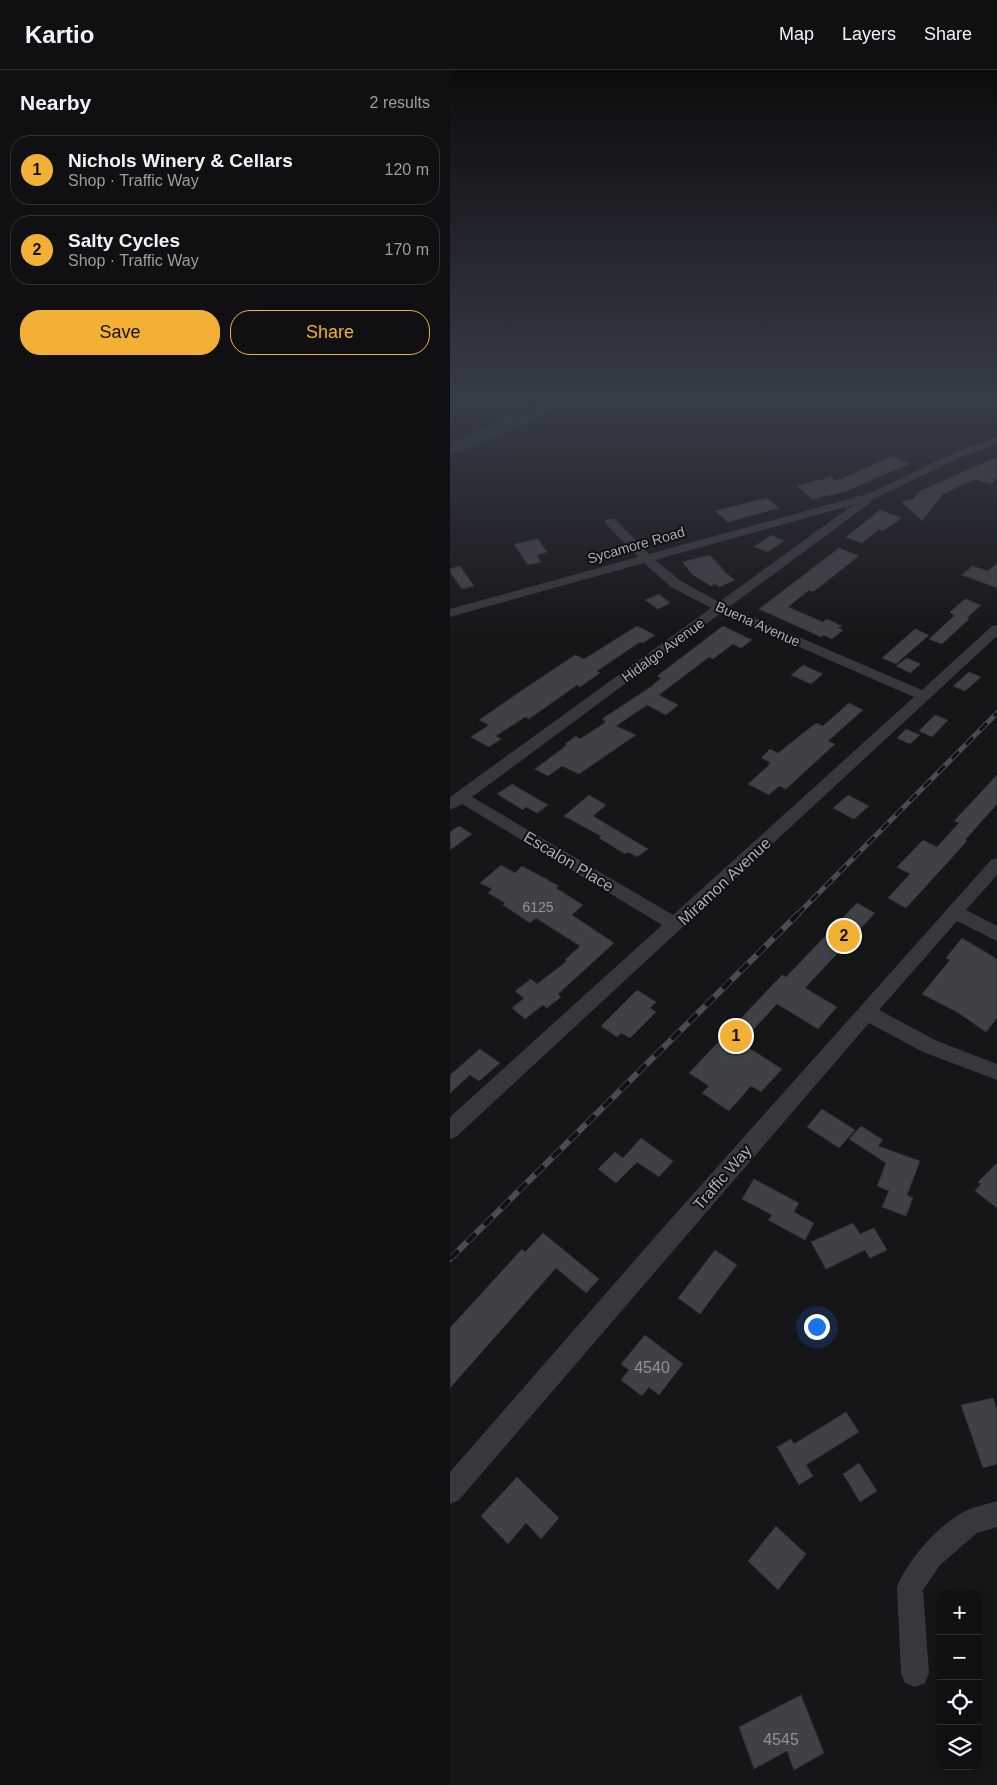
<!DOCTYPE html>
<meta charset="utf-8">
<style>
body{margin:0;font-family:Arial,sans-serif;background:#19191b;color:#f1f3f6}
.controls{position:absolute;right:15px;bottom:15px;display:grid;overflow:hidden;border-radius:10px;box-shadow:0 2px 12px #0003}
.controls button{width:45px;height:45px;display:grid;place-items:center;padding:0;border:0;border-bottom:1px solid #303032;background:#101012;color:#f1f3f6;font:25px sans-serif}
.you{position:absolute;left:366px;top:1256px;width:18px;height:18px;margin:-12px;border:4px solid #fff;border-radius:50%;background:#1a73e8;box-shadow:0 0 0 8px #1a73e833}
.badge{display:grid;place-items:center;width:32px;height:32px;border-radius:50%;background:#f2b134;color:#111;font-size:16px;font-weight:700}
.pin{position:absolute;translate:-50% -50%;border:2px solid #fff;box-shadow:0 1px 5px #0006}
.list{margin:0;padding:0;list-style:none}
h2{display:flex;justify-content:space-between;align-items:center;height:65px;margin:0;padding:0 20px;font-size:21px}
h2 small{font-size:16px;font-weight:400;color:#9c9d9f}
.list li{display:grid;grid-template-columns:32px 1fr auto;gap:15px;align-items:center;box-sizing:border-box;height:70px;margin:0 10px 10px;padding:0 10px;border:1px solid #303032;border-radius:20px}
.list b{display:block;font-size:19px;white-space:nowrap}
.list p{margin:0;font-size:16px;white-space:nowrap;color:#9c9d9f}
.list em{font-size:16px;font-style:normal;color:#9c9d9f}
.actions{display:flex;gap:10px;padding:15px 20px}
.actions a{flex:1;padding:11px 0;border:1px solid #f2b134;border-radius:20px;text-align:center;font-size:18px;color:#f2b134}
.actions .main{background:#f2b134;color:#111}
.icon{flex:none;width:28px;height:28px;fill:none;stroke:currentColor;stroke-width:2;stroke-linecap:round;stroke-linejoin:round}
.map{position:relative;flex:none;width:547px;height:1715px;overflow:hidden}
header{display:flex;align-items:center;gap:30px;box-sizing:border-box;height:70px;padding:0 25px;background:#101012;border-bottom:1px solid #303032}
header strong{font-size:24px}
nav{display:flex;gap:28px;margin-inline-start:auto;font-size:18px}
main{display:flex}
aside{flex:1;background:#101012}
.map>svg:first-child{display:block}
</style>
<header>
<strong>Kartio</strong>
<nav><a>Map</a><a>Layers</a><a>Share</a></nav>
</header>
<main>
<aside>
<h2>Nearby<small>2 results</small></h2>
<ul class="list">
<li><span class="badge">1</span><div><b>Nichols Winery &amp; Cellars</b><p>Shop · Traffic Way</p></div><em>120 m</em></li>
<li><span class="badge">2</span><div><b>Salty Cycles</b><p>Shop · Traffic Way</p></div><em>170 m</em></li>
</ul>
<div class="actions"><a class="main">Save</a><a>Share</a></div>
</aside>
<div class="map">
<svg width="547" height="1715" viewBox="0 0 547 1715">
<rect width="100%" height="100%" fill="#161618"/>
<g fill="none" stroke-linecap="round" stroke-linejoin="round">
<path fill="#2c353c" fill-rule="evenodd" d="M100 328H121L119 332 25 377 0 384V373Z"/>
</g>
<g fill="#404145" stroke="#303034">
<path d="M443 386 459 394 394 422 362 429 347 416 381 407 386 411Z"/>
<path d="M547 387V408L541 414 525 409 493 424 472 451 452 432 463 429 470 421Z"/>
<path d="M317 428 329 438 278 452 265 441Z"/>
<path d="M430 440 452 448 433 461 429 459 412 473 396 467Z"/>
<path d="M321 465 334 471 318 482 304 477Z"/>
<path d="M88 469 97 482 87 485 91 492 78 495 64 474Z"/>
<path d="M389 478 409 486 363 522 359 520 338 537 373 552 377 549 392 556 388 558 393 560 382 569 373 565 371 567 309 539Z"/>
<path d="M260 485 277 504 285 510 269 517 265 514 261 516 243 505 232 492Z"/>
<path d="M547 493V518L512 505 522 496 538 501Z"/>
<path d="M10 496 24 516 12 519 0 502V499Z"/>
<path d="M209 524 220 533 208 539 195 530Z"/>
<path d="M515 529 531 535 517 548 519 549 492 574 479 569 504 546 500 542Z"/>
<path d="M187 556 205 565 193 573 190 572 147 601 150 603 130 617 127 615 79 649 75 647 46 666 51 669 39 677 21 667 39 655 29 650 71 621 125 585 134 589Z"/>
<path d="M273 556 302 570 291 578 283 574 263 589 259 587 209 625 228 635 216 645 197 635 166 656 186 665 129 704 112 696 98 706 85 699 117 675 115 674 126 666 130 669 156 652 152 649 202 616 211 608 207 606Z"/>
<path d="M465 559 479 565 446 594 432 588Z"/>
<path d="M457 588 471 594 460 603 446 596Z"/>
<path d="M353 595 373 604 361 614 341 605Z"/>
<path d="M519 602 531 607 515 621 503 616Z"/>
<path d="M399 633 413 640 378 671 385 674 336 719 329 716 319 725 298 714 318 696 320 692 311 688 320 679 328 683 366 653 373 656Z"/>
<path d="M485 645 498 650 482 667 469 661Z"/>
<path d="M456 659 470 665 460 674 447 668Z"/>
<path d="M547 705V734L515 770 517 771 456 838 438 828 460 804 447 797 473 770 487 777 509 753 504 751Z"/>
<path d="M62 714 98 735 87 743 76 737 73 740 47 724Z"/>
<path d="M139 725 156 735 143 746 198 779 187 787 178 782 175 784 149 768 151 766 114 746Z"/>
<path d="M398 725 419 736 404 749 383 738Z"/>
<path d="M9 756 22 764 0 780V762Z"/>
<path d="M51 795 65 803 72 796 109 816 106 818 133 835 122 845 164 873 108 924 111 927 97 938 93 935 75 949 62 938 74 928 65 921 81 909 87 914 117 891 115 890 130 876 86 848 80 853 53 835 55 833 38 823 42 819 30 813Z"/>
<path d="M407 833 425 843 355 918 387 937 368 959 327 934 291 973 332 999 311 1022 301 1016 279 1041 252 1023 259 1016 239 1003 332 905 336 907Z"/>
<path d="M512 868 547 889V948L536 962 507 942 472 924 500 890 496 888Z"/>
<path d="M187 920 206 932 200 938 206 942 180 968 171 963 167 967 151 956Z"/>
<path d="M30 979 50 993 29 1011 20 1005 0 1023V1005Z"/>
<path d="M372 1039 405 1060 389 1078 357 1057Z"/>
<path d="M411 1056 433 1070 428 1076 470 1091 457 1125 463 1128 456 1146 432 1137 439 1121 427 1116 436 1093 399 1069Z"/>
<path d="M191 1068 223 1091 209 1107 187 1092 166 1113 148 1099 165 1082 173 1088Z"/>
<path d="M547 1093V1138L525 1121 531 1114 528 1112Z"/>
<path d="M304 1109 349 1133 344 1142 364 1153 355 1170 318 1150 322 1145 292 1129Z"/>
<path d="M403 1153 410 1164 424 1158 437 1180 420 1188 415 1180 376 1199 361 1172Z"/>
<path d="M93 1163 149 1209 136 1223 106 1198 0 1318V1258L72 1179 75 1182Z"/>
<path d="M265 1180 287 1195 250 1244 228 1228Z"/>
<path d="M195 1265 233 1294 209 1325 199 1317 192 1326 171 1310 179 1300 171 1294Z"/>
<path d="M543 1328 547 1340V1394L533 1398 511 1335Z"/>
<path d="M396 1342 409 1362 356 1395 363 1406 349 1415 327 1377 341 1369 344 1374Z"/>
<path d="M409 1393 427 1421 410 1432 393 1404Z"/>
<path d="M67 1407 109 1448 91 1469 76 1453 58 1474 31 1446Z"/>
<path d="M326 1456 356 1484 328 1520 298 1491Z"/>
<path d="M351 1625 374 1683 344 1700 337 1681 304 1699 289 1657Z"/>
</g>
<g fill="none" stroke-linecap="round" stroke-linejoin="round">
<g fill="#37383d" fill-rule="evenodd">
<path d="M547 367V374L507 389 421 430 420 433 279 537 472 620 542 556 547 555V566L7 1066 0 1069V1047L212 855 12 734 0 740V727L261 538 221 517 194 493 0 547V539L188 487 157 455 155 452 157 449H165L199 484 421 423 499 385ZM403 435 269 532 231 511 205 490ZM271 543 464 627 223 845 22 727Z"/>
<path d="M547 788V805L516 840 547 856V871L507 851 429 940 487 971 547 994V1010L473 982 419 953 9 1430 0 1434V1402L212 1159 541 790Z"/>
<path d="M547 1431V1457L527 1463 490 1495 473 1520 479 1603 475 1613 465 1617 455 1613 451 1603 447 1517C458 1490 485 1459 510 1444 521 1437 535 1435 547 1431Z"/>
</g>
<g stroke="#4a4c52" stroke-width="5">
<path id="rail-far1" d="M347 845 547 643"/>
</g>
<g stroke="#4a4c52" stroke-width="6">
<path id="rail" d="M0 1189 348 844"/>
</g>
<use href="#rail-far1" stroke="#111113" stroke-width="3" stroke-dasharray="10" stroke-linecap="butt"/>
<use href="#rail" stroke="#111113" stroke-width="4.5" stroke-dasharray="12" stroke-linecap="butt"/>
</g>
<linearGradient id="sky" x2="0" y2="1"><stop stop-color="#0c0c0d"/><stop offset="0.58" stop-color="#363c48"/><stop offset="1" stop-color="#363c48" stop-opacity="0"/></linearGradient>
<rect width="547" height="568" fill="url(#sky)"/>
<g text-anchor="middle" stroke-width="4" stroke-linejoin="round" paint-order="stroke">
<g font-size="14" fill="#a8adb8" stroke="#111113">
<text transform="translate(186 475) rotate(-16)" y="5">Sycamore Road</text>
<text transform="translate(308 554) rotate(24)" y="5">Buena Avenue</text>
<text transform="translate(213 580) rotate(-36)" y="5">Hidalgo Avenue</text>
</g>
<g font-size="14" fill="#8e929b">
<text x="88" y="842">6125</text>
</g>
<g font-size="16" fill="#a8adb8" stroke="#111113">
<text transform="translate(119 791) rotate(31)" y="6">Escalon Place</text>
<text transform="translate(274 811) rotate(-43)" y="6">Miramon Avenue</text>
<text transform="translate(272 1107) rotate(-49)" y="6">Traffic Way</text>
</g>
<g font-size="16" fill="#8e929b">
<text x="202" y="1303">4540</text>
<text x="331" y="1675">4545</text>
</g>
</g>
</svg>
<div class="controls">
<button>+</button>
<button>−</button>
<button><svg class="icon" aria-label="locate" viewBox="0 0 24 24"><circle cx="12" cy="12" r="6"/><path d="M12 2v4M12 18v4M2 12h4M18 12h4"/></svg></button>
<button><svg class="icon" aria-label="layers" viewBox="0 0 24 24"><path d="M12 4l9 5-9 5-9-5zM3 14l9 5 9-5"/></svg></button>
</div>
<div class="you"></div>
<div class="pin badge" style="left:286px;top:966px">1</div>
<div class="pin badge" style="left:394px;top:866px">2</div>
</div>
</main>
